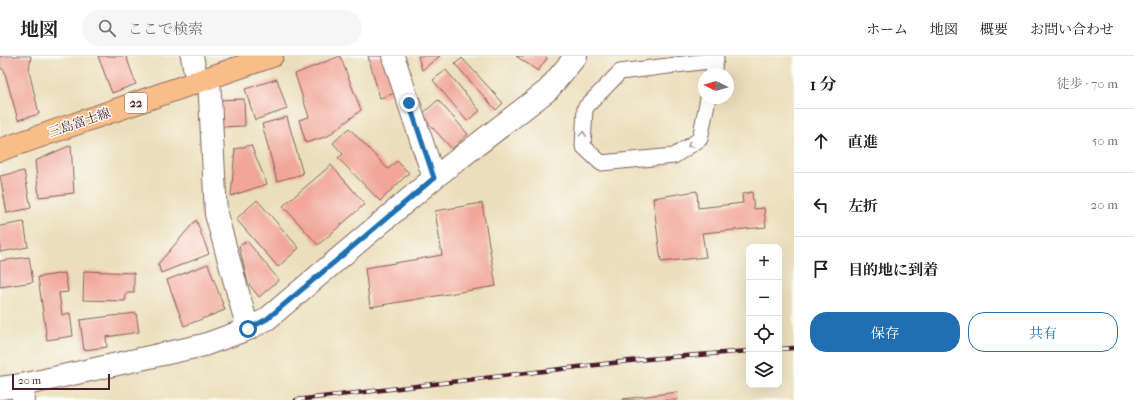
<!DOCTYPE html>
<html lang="ja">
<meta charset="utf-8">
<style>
body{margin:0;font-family:"IM FELL French Canon","Noto Serif JP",serif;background:#f6f6f6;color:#202124}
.controls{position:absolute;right:12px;bottom:12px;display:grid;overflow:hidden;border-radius:8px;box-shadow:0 4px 16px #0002}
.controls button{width:36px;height:36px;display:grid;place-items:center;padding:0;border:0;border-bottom:1px solid #e0e0e0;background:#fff;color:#202124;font:20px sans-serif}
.compass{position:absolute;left:698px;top:12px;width:36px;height:36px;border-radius:50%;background:#fff;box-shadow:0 4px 16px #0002;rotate:275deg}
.scale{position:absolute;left:12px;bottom:10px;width:98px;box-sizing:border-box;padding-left:4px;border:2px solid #4a1f2b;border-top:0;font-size:11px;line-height:14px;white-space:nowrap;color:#4a1f2b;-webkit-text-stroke:3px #fdfcf7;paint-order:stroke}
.stop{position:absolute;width:12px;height:12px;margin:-9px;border:3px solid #1f6fb2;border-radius:50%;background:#fff}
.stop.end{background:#1f6fb2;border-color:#fff;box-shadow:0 1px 4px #0008}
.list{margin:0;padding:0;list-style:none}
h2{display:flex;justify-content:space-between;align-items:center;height:52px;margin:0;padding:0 16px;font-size:17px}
h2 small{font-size:13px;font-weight:400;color:#757577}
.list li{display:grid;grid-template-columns:26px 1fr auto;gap:12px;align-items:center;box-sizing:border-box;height:64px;padding:0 16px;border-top:1px solid #e0e0e0}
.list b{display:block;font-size:15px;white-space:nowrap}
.list em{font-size:13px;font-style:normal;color:#757577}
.actions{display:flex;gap:8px;padding:12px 16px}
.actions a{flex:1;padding:9px 0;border:1px solid #1f6fb2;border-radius:16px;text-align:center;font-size:14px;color:#1f6fb2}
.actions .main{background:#1f6fb2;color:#fff}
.icon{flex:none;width:22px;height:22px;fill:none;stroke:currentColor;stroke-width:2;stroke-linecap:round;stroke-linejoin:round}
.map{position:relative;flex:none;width:794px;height:344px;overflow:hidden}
header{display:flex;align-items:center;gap:24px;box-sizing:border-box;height:56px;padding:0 20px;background:#fff;border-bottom:1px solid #e0e0e0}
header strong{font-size:19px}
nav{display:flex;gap:22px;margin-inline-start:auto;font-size:14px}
.search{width:280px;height:36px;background:#f6f6f6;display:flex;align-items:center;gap:10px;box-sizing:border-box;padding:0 14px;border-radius:22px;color:#757577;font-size:15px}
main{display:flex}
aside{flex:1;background:#fff}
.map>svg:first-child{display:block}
</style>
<header>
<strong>地図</strong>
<div class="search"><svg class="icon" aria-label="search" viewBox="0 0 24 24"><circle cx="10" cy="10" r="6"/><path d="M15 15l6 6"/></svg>ここで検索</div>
<nav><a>ホーム</a><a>地図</a><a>概要</a><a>お問い合わせ</a></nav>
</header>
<main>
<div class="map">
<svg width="794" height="344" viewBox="0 0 794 344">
<rect width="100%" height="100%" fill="#fdfcf7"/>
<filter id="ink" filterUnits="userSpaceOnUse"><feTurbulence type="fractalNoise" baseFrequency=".025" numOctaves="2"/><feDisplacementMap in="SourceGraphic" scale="8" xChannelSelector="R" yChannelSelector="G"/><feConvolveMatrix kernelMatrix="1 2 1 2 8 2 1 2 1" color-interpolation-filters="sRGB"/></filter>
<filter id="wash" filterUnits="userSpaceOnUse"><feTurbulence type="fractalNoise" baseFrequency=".012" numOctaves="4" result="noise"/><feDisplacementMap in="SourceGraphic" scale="16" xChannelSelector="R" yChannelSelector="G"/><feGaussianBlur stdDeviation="0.9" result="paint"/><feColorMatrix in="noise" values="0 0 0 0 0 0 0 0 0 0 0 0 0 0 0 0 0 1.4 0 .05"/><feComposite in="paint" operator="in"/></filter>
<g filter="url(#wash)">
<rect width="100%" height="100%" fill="#ebdeba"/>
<g id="blocks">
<g fill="#f1a698">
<path d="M0 0H31L29 15 39 58 18 64 4 14 0 12Z"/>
<path d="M98 0H126L136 28 112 37Z"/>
<path d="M340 0 361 54 328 80 306 87 299 64 309 61 295 18Z"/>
<path d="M368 0H383L395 37 380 42Z"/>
<path d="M418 0H440L422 14Z"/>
<path d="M516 0H545L547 2 538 15Z"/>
<path d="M462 2 503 47 496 54 455 8Z"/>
<path d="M446 14 480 55 467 65 433 24Z"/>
<path d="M277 23 287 53 255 64 245 33Z"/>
<path d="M244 43 245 70 219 71 217 44Z"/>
<path d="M438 44 468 78 452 93 421 59Z"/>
<path d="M287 61 303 118 277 125 262 68Z"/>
<path d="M349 72 388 113 397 105 409 117 380 145 338 102 343 98 333 87Z"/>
<path d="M71 89 74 137 39 141 35 105Z"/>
<path d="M251 89 267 128 231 140 235 93Z"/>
<path d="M331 109 365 148 318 189 283 150Z"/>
<path d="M24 115 31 152 7 157 0 120Z"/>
<path d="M697 135 698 152 743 147 742 138 752 136 754 153 764 152 766 171 702 177 706 201 661 206 653 142Z"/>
<path d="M257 144 299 192 278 211 236 163Z"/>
<path d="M482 147 496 230 370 251 365 212 442 199 435 155Z"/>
<path d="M196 164 209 198 161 217 158 208Z"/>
<path d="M24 166 28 191 0 196V170Z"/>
<path d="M247 185 279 224 259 241 248 227 239 190Z"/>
<path d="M29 201 33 226 0 231V205Z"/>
<path d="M208 208 225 254 184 270 167 224Z"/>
<path d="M84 215 134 217V237H126L125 245 83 244Z"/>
<path d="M65 217 68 236 59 237 62 259 70 257 73 280 47 284 38 221Z"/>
<path d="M136 257 139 276 106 281 107 291 84 294 80 264Z"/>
<path d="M677 336 678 344H623V343Z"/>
</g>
</g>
</g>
<g filter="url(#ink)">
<use href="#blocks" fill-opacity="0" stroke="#82625d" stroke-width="1"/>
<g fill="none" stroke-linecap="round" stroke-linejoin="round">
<g stroke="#82625d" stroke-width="17">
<g id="lane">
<path d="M713 18 716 0"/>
<path d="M708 42 700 83 674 100 601 107 583 90 585 52 620 16 716 4"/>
</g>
</g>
<g stroke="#82625d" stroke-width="24">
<g id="street">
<path d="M192 0 197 26"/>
<path d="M393 0 434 122"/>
<path d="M209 22 216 158 248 273"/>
<path d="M0 332 22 329"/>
<path d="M23 344 22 329 204 289 248 273 267 263 434 122 548 34 576 0"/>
</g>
</g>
<g stroke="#82625d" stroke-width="24">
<path id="primary" d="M0 94 272 0"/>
</g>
<use href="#lane" stroke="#fff" stroke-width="15"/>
<use href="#street" stroke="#fff" stroke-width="22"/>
<use href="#primary" stroke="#f8bd88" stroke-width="22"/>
<g stroke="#4a1f2b" stroke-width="4.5">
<g id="rail">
<path d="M779 293 794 292"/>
<path d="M296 344 647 303 749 295"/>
</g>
</g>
<use href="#rail" stroke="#fdfcf7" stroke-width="3" stroke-dasharray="9" stroke-linecap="butt"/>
</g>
<defs><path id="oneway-chevron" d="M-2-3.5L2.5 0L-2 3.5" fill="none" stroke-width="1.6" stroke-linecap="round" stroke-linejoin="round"/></defs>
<g stroke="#ae9aa0">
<use href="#oneway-chevron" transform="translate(583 78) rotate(-86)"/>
<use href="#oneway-chevron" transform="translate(690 89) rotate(146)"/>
</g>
</g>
<g fill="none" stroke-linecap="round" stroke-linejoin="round" filter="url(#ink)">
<path stroke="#1f6fb2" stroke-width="5" d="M248 273 267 263 434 122 409 47"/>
</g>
<g text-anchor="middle" stroke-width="3" stroke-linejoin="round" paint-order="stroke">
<rect fill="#fdfcf7" stroke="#806168" stroke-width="1" x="125" y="37" width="22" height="20" rx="3"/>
<g font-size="12" font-weight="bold" fill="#4a1f2b">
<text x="136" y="51">22</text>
</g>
<g font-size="13" fill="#4a1f2b" stroke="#fdfcf7">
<text transform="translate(79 66) rotate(-19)" y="5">三島富士線</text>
</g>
</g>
</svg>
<div class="controls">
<button>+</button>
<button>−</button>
<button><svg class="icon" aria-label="locate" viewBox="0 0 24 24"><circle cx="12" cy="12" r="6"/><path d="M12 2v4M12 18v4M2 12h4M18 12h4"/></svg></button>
<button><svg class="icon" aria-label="layers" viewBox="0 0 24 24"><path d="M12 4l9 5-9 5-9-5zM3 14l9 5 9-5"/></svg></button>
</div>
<svg class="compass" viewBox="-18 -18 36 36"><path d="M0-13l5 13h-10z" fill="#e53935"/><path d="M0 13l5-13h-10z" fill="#757577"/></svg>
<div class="scale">20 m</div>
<div class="stop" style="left:248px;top:273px"></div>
<div class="stop end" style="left:409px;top:47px"></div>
</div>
<aside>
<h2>1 分<small>徒歩 · 70 m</small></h2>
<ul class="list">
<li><svg class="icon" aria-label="ahead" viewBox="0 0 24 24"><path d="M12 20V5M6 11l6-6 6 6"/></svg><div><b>直進</b></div><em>50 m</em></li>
<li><svg class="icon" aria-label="left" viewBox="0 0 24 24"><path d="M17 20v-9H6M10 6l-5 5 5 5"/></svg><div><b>左折</b></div><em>20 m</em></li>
<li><svg class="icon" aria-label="arrive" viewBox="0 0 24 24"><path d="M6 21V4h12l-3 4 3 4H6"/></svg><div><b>目的地に到着</b></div></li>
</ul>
<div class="actions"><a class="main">保存</a><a>共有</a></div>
</aside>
</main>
